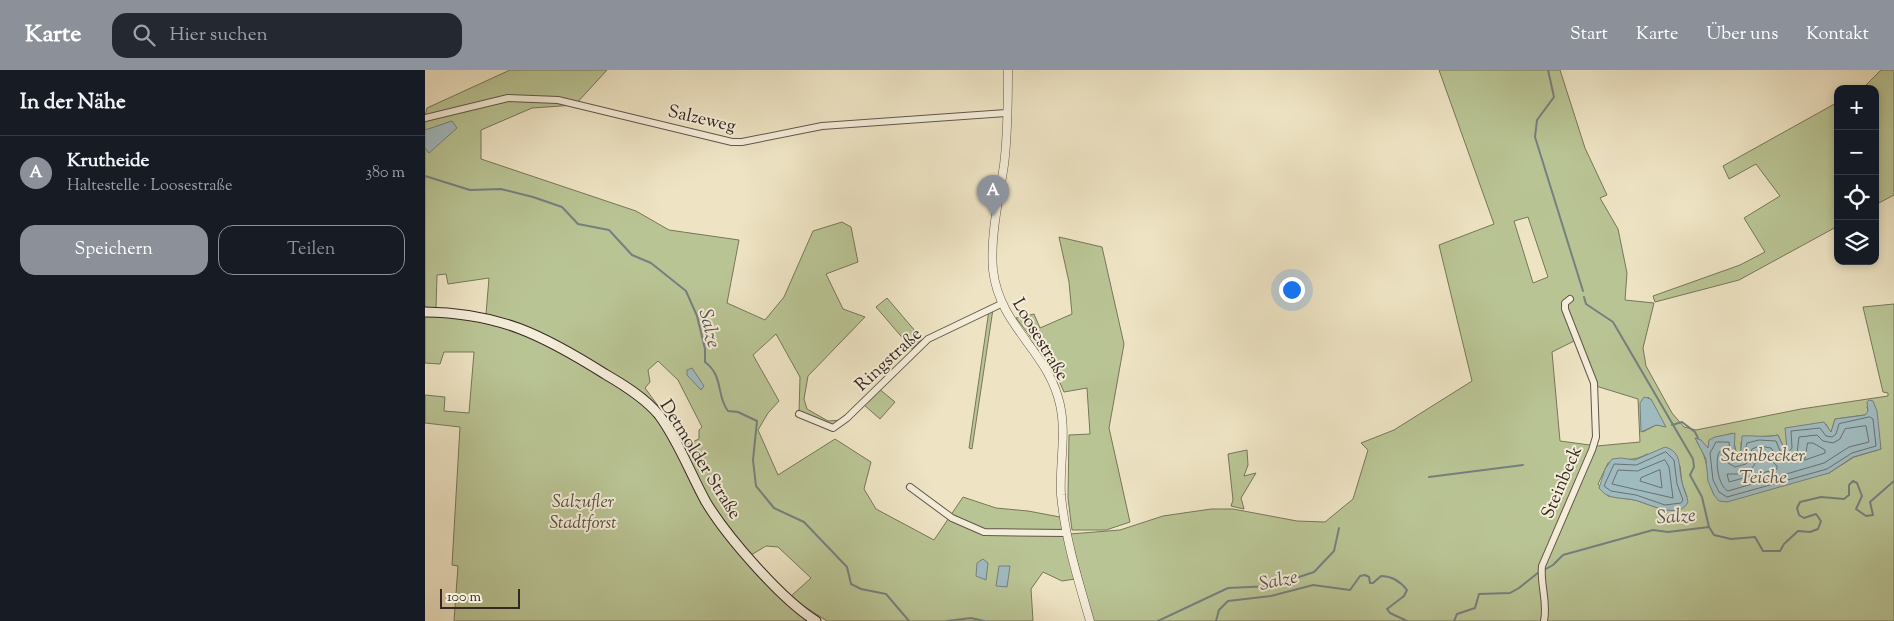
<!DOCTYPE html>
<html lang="de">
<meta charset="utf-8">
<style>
body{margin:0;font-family:"Sorts Mill Goudy",serif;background:#242831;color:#f1f3f6}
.controls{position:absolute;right:15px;top:15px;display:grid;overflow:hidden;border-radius:10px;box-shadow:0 2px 8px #0003}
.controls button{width:45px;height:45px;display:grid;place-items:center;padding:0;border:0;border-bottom:1px solid #363941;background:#171b24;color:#f1f3f6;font:25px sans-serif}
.scale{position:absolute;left:15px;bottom:12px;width:80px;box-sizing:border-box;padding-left:5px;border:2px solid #352721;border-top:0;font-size:14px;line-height:18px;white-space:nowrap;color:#352721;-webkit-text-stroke:4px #f4edd9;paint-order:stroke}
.you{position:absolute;left:866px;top:219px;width:18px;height:18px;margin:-12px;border:4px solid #fff;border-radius:50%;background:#1a73e8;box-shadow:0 0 0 8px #1a73e833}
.badge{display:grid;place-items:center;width:32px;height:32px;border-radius:50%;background:#8c9099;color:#fff;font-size:16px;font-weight:700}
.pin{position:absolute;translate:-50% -41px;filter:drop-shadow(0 1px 2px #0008)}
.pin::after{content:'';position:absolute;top:26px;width:18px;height:15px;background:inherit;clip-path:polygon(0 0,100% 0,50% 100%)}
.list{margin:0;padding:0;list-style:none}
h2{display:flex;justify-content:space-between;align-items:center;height:65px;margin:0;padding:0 20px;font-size:21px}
h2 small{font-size:16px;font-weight:400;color:#9ea1a6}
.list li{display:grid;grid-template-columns:32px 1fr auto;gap:15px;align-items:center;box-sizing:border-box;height:75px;padding:0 20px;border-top:1px solid #363941}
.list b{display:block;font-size:19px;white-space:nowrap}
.list p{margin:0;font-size:16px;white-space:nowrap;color:#9ea1a6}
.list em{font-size:16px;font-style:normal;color:#9ea1a6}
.actions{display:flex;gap:10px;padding:15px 20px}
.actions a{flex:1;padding:11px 0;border:1px solid #8c9099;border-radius:15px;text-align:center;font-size:18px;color:#8c9099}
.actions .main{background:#8c9099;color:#fff}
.icon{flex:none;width:28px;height:28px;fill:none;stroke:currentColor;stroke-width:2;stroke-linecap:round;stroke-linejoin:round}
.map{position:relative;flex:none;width:1469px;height:551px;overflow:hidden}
header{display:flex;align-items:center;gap:30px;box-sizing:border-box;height:70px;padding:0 25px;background:#8c9099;color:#fff}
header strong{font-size:24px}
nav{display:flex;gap:28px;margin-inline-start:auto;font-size:18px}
.search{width:350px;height:45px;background:#242831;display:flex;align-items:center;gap:12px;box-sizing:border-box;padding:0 18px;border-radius:15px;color:#9ea1a6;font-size:19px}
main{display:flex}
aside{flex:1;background:#171b24}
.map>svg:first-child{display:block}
</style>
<header>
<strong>Karte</strong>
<div class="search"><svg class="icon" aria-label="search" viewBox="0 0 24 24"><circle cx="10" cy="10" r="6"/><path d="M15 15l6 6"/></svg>Hier suchen</div>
<nav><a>Start</a><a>Karte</a><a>Über uns</a><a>Kontakt</a></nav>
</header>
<main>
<aside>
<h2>In der Nähe<small></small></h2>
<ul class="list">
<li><span class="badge">A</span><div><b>Krutheide</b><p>Haltestelle · Loosestraße</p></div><em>380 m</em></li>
</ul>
<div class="actions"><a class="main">Speichern</a><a>Teilen</a></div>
</aside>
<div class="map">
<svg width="1469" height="551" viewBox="0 0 1469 551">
<rect width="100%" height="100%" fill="#eee4c4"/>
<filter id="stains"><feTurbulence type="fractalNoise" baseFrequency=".004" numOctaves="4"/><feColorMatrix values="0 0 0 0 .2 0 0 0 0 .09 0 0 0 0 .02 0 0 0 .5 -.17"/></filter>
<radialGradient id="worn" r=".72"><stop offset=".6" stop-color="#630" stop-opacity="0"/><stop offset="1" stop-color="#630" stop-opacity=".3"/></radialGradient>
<g fill="#b9c494" stroke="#77765a" fill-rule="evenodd">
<path d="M85 0H182L150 35 107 38 56 60V89L211 141 244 160 314 170 302 233 340 250 359 227 388 161 417 152 426 157 433 192 401 204 418 239 440 247 383 306 379 329 382 339 403 351 417 350 408 355 374 343 375 307 351 264 328 285 354 331 343 343 333 360 353 405 410 369 446 392 439 419 451 439 509 470 538 427 571 438 603 441 635 447 650 509 637 511 618 502 606 519 608 551H402L365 527 386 508 353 477 341 476 326 485 286 433 259 382 261 375 274 369V360L277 357 253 310 233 291 223 300 225 312 220 318 242 348 239 349 191 313 223 338 237 355 286 443 387 551H29L33 496 27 495 35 357 0 353V325L20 327 19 341 44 343 49 282H19L15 294 0 293V49L82 27 0 46 2 38ZM21 204 23 214 64 208 61 244 11 239 12 205Z"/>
<path d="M1014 0H1135L1160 78 1182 125 1175 128 1193 159 1202 203 1200 230 1229 233 1218 278 1221 296 1247 343 1259 357 1271 360 1376 339 1463 326V323L1458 322 1438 237 1469 234V551H668L645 464 695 460 738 446 786 439H808L872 451 900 452 928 429 943 380 936 373 969 360 1047 311 1014 175 1069 154ZM1103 147 1123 207 1108 213 1089 151ZM1151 270 1171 316 1213 329 1215 372 1172 376 1135 371 1127 282ZM1223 327 1240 356 1231 355 1218 362ZM1442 337 1456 379 1429 387 1404 403 1289 425C1280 405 1285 391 1272 372L1284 378 1285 370C1292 365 1299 367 1307 363L1312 386 1316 380V372C1329 364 1339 368 1353 365L1359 378 1362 379 1401 354 1406 363 1410 349 1440 345 1444 342ZM1222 384 1255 396 1257 413 1262 427 1239 440 1210 430 1183 426 1173 414 1183 393C1197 388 1209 392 1222 384Z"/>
<path d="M1456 0H1469V125L1450 135V19H1437Z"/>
<path d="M1413 32V156L1314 210 1230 232 1228 226 1315 195 1340 182 1319 148 1355 126 1331 94 1304 109 1298 96Z"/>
<path d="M634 167 677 177 699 274 684 358 705 452 681 460H647L643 428 644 365 665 364 662 318 639 322 627 295 591 248 609 244 615 258 647 244 644 212Z"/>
<path d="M462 228 497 269 487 279 451 237Z"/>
<path d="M568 239 547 379 544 378 564 240Z"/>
<path d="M453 318 470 332 455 349 438 334Z"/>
<path d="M822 380 823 395 819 406 831 403 816 428 819 439 806 436 808 430 803 384Z"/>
</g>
<g fill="#a0bbc0" stroke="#758080">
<path d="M27 51 32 58 4 83 0 78V60Z"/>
<path d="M267 298 279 316 276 320 262 305V300Z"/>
<path d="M1219 327 1226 329 1241 357 1231 355 1216 362 1215 333Z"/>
<path d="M1444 330 1448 331 1452 341 1456 379 1428 387 1404 403 1302 432 1294 431 1289 425 1283 411 1281 389 1270 368 1276 370 1283 378 1284 370 1290 367 1310 363 1309 382 1312 386 1316 380 1317 366C1328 365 1341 368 1353 365L1359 378 1362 379 1360 358 1399 352 1406 362 1410 349 1440 345 1443 341 1442 332Z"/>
<path d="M1240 377C1258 382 1253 398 1257 412 1258 419 1262 425 1263 432 1254 451 1223 433 1209 430 1201 428 1190 429 1182 425 1179 424 1176 420 1174 418L1180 399 1187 389 1196 388 1210 390Z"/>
<path d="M558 489 563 493 561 510 551 506 552 493Z"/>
<path d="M574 496H585L582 517 571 516Z"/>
</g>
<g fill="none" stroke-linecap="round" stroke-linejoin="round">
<g stroke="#6a7170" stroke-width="1">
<path d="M1445 347 1448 349 1451 376 1427 383 1402 399 1302 427 1294 422 1288 410 1285 383 1291 372H1304L1305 384 1311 391 1318 388 1322 373 1334 370 1351 371 1355 381 1362 384 1367 378 1366 361 1395 358 1401 366 1407 367 1411 364 1414 354Z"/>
<path d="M1441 356 1444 372 1424 377 1399 393 1303 421C1293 416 1289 389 1295 381L1298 382 1303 393 1310 397 1321 394 1327 379 1334 376 1346 378 1352 387 1363 390 1372 383 1374 367 1392 365 1398 371 1408 373 1415 369 1420 359Z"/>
<path d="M1383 373H1388L1400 380V383L1380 390Z"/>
<path d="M1241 382 1249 390 1252 414 1258 430 1256 433 1240 435 1211 425 1186 421 1179 416 1189 394 1211 395Z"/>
<path d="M1334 385 1342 386 1352 396V399L1304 412 1302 404C1321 404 1326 405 1334 385Z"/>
<path d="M1240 390 1244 397 1248 428 1187 414 1193 400 1212 401Z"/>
<path d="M1235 400 1237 418 1215 411 1216 408Z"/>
</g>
<g stroke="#758080" stroke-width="2">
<path d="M1123 0 1129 27 1112 50 1110 67 1158 221"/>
<path d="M0 106 45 120 76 119 108 127 137 137 153 154 184 160 207 185 226 193 261 221 272 246 280 279V292C299 306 291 326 303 341L313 342 332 351 328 390 331 416 349 438 379 452 422 497 426 514 436 519 461 524 484 551"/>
<path d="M1159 227 1161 234 1188 252 1268 389 1269 397 1265 405 1277 427 1284 457"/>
<path d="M1247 355 1257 352 1270 362 1273 368"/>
<path d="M1004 407 1098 395"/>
<path d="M1119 500 1128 495 1138 485 1228 460 1243 462 1284 457 1289 465 1306 469 1330 467 1338 481H1355L1359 474 1373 461 1385 462 1393 459 1396 451 1391 444 1379 448 1374 445 1372 438 1375 432 1396 427 1419 429 1424 425V415L1428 411 1432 413 1437 426 1431 439 1441 446 1448 445 1445 432 1469 411"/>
<path d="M522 551 546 548 559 551"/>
<path d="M733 551 803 518 847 516 889 502 909 481 914 458"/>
<path d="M791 551 794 540 803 531 846 526 888 515 925 520 935 506 940 505 944 507 945 513H948L956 506C967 506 975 511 982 520L979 526 962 539 965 543 982 551"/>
<path d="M1029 551 1032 544 1050 538 1054 524 1085 523 1094 518 1114 502"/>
</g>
<g stroke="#63564a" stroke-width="8">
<g id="minor">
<path d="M0 48 83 28 133 30 307 72H317L397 56 581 43"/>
<path d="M374 344 408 358 422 348 503 269 576 234"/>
<path d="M485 417 527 448 559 462 642 463"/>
<path d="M1119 551C1123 532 1115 515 1117 496L1167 380 1171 367 1169 313 1140 239V233L1145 229"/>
</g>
</g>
<g stroke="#63564a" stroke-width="9">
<path id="tertiary" d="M583 0C583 31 583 64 579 95 574 129 565 166 568 200 574 254 619 279 633 327 643 359 634 393 636 425 640 468 653 510 665 551"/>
</g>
<g stroke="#352721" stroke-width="11">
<path id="secondary" d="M0 242C75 243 118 265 180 304 199 315 220 328 234 345 254 372 265 403 281 432 302 467 357 530 391 551"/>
</g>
<use href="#minor" stroke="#f4edd9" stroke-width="6"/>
<use href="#tertiary" stroke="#f4edd9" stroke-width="8"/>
<use href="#secondary" stroke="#f4edd9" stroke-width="9"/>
</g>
<g text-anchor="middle" stroke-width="4" stroke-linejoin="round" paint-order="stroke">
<g font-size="18" fill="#352721" stroke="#f4edd9">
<text transform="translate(277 48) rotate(13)" y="6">Salzeweg</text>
<text transform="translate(616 269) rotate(59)" y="6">Loosestraße</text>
<text transform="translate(463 289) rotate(-43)" y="6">Ringstraße</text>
<text transform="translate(276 389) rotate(58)" y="6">Detmolder Straße</text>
<text transform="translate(1136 412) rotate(-67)" y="6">Steinbeck</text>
</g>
<g font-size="18" font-style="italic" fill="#564e3e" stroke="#f4edd9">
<text x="158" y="437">Salzufler<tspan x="158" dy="21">Stadtforst</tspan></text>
</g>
<g font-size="19" font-style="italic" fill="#555351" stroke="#f4edd9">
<text transform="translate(286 258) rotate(76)" y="7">Salze</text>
<text x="1338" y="391">Steinbecker<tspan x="1338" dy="22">Teiche</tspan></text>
<text transform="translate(1251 445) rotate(-4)" y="7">Salze</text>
<text transform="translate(853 509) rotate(-12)" y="7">Salze</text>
</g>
</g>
<rect width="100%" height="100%" filter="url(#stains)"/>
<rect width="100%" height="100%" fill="url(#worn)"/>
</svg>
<div class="controls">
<button>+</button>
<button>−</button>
<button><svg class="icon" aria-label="locate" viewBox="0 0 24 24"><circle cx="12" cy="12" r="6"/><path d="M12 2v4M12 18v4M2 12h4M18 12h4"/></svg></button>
<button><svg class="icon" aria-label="layers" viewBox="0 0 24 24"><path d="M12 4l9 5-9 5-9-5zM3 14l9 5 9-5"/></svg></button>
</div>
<div class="scale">100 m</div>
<div class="you"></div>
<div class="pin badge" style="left:568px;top:146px">A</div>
</div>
</main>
